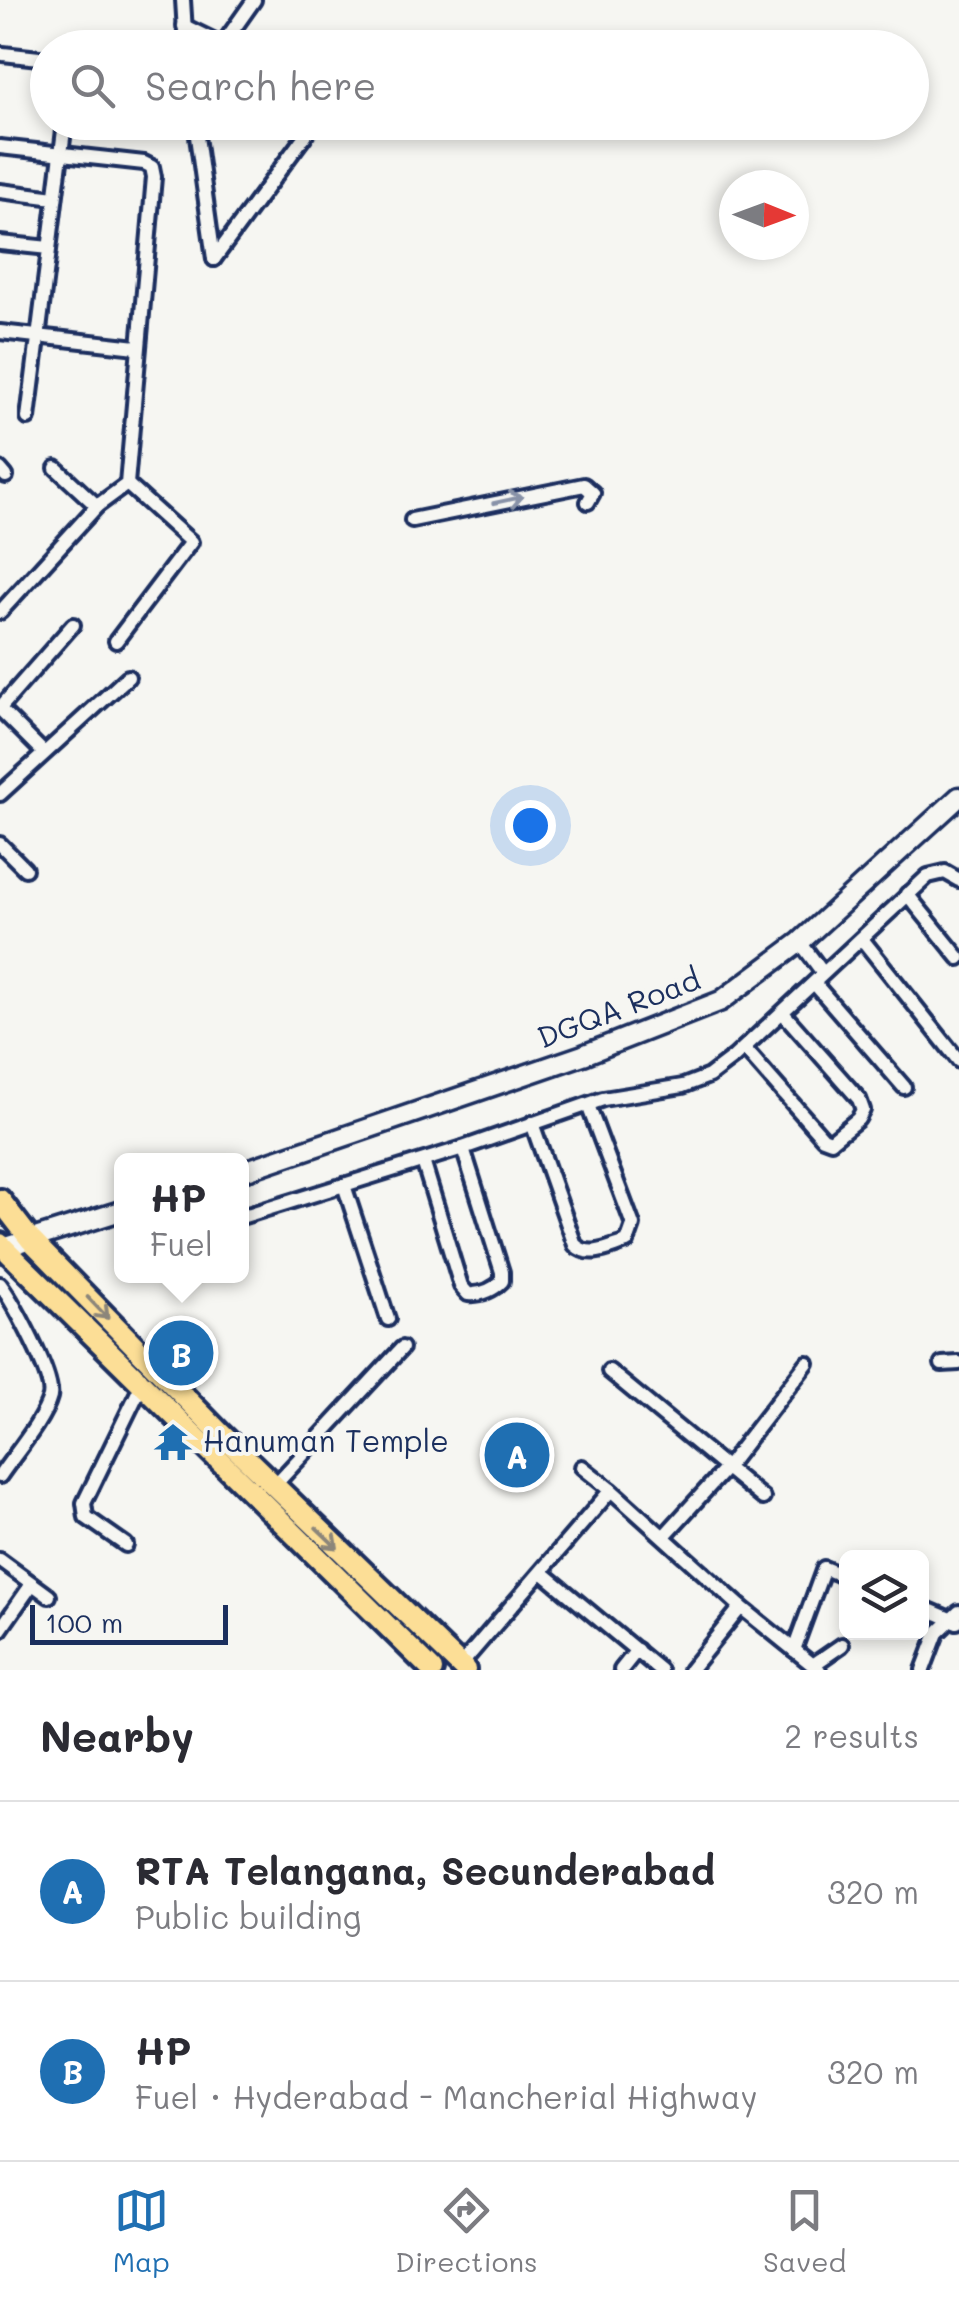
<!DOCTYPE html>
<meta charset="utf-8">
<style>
body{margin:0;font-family:Mali,sans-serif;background:#f7f7f7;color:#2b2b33}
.controls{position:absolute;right:30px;bottom:30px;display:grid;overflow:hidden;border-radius:15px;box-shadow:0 5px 15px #0003}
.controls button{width:90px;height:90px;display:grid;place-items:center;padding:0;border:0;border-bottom:2px solid #e1e1e2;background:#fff;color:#2b2b33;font:50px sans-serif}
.compass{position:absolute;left:719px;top:170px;width:90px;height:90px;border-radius:50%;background:#fff;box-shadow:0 5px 15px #0003;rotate:91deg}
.scale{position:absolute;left:30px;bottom:25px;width:198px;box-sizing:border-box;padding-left:10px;border:5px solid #1b2f5e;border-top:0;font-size:28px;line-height:35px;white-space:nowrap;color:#1b2f5e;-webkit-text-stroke:8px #f6f6f2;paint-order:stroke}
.you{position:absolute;left:530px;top:825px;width:35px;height:35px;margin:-25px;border:8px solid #fff;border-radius:50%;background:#1a73e8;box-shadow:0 0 0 15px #1a73e833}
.badge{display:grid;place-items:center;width:65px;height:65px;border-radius:50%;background:#1f6fb2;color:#fff;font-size:32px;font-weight:700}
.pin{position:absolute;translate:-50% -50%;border:5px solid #fff;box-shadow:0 2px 10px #0006}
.popup{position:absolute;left:114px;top:1153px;width:135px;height:130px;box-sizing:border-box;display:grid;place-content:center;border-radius:15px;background:#fff;filter:drop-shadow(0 2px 8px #0005);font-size:32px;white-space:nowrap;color:#7c7c81}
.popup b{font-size:38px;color:#2b2b33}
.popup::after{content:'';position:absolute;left:50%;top:100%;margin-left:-20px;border:20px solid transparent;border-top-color:#fff}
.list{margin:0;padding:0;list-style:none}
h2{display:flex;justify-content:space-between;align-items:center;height:130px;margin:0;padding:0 40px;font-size:42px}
h2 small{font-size:32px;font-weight:400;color:#7c7c81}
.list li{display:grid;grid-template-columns:65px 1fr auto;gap:30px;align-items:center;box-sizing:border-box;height:180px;padding:0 40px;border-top:2px solid #e1e1e2}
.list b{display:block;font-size:38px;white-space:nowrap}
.list p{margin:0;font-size:32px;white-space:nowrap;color:#7c7c81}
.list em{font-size:32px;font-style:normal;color:#7c7c81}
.icon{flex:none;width:55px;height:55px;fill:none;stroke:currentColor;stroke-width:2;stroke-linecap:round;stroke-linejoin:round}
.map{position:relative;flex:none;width:959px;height:1670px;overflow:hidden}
.search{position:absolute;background:#fff;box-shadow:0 5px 15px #0003;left:30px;right:30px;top:30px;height:110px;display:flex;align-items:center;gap:25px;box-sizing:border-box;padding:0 35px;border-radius:55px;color:#7c7c81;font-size:38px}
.sheet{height:490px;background:#fff}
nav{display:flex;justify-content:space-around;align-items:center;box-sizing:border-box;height:140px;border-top:2px solid #e1e1e2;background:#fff;font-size:28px;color:#7c7c81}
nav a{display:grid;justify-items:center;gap:5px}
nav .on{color:#1f6fb2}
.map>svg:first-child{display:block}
</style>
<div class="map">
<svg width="959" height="1670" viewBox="0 0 959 1670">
<rect width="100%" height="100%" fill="#f6f6f2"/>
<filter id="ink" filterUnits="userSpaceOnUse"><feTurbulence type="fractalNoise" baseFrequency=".01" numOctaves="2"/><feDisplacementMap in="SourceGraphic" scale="20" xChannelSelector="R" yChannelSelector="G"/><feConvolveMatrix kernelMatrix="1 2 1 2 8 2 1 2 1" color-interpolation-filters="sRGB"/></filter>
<g filter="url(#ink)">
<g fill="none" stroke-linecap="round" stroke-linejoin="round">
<g stroke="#1b2f5e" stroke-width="20">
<g id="minor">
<path d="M183 0 186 48"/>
<path d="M184 26 227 47"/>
<path d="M223 44 254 0"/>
<path d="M3 54 48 59"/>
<path d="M195 122 214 259"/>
<path d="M0 147 144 163 152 167 154 177 127 484 97 506 0 612"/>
<path d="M0 191 55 198"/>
<path d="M0 243 49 248"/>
<path d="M214 259 315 122"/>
<path d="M0 332 137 347"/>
<path d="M28 418 65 122"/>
<path d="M56 468 97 506"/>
<path d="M0 469 6 476"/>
<path d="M412 520 584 485 593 493 588 502"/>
<path d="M116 641 191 542 127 484"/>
<path d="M0 708 73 625"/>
<path d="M0 709 43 752"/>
<path d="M0 794 128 677"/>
<path d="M0 844 25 869"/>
<path d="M907 894 959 958"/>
<path d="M862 939 959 1061"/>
<path d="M800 942 823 973"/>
<path d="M814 983 904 1087"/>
<path d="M744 1048 823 1138 831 1141 858 1119 863 1110 859 1099 783 1013"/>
<path d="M532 1123 575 1245C590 1259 610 1247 627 1242L633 1225 588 1105"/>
<path d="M423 1161 461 1286 468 1294C481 1295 493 1290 502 1281V1272L463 1148"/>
<path d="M344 1185 388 1319"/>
<path d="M241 1217 463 1148 603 1099 683 1086 709 1076 734 1057 928 876 945 872 959 880"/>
<path d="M0 1284C13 1302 55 1378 50 1397 44 1420 14 1455 0 1476"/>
<path d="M942 1364 959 1363"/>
<path d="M609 1371 763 1498"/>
<path d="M582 1467 611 1490"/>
<path d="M273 1487 402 1348"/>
<path d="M665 1535 726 1468 807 1363"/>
<path d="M126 1545 86 1517 84 1503 142 1384"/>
<path d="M0 1560 49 1596"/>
<path d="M543 1573 660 1670"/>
<path d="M922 1607 957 1622"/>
<path d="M0 1630 32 1584"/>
<path d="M794 1650 824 1568 846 1577"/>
<path d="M813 1665 842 1645"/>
<path d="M458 1668 611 1490 741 1607 819 1670"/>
<path d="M621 1670 637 1650"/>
<path d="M690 1670 741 1607"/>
<path d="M923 1670 937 1633 959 1612"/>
</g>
</g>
<g stroke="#1b2f5e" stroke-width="25">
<g id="secondary">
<path d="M241 1172 583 1055 721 1001 800 942 959 797"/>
<path d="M3 1248 121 1211"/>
</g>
</g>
<g stroke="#1b2f5e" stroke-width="28">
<g id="primary">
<path d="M0 1200 30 1239 220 1433 465 1670"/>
<path d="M0 1244 432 1670"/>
</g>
</g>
<use href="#minor" stroke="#f6f6f2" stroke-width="12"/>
<use href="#secondary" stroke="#f6f6f2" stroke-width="18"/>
<use href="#primary" stroke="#fcde96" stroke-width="20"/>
</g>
<defs><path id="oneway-shaft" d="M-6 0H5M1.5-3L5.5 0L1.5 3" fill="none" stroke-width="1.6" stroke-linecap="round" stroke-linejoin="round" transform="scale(2.5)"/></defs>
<use stroke="#8892a8" href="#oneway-shaft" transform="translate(508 500) rotate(-12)"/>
<g stroke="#8c867a">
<use href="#oneway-shaft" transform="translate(98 1308) rotate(46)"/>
<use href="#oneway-shaft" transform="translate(327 1538) rotate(44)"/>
</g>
</g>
<defs>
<g id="temple-bare" transform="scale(3)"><path d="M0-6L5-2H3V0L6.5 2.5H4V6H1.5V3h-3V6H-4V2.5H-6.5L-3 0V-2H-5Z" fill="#1f6fb2" stroke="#f6f6f2" stroke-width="2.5" paint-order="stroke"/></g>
</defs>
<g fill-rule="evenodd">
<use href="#temple-bare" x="173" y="1442"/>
</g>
<g text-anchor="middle" stroke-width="8" stroke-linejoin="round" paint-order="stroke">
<g font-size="30" fill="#1b2f5e" stroke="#f6f6f2">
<text transform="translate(619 1009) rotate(-21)" y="10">DGQA Road</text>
</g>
<g font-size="30" fill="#1b2f5e" stroke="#f6f6f2" text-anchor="start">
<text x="203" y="1452">Hanuman Temple</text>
</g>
</g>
</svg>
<div class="controls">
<button><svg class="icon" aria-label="layers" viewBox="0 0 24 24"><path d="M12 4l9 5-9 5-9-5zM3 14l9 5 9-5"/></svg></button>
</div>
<svg class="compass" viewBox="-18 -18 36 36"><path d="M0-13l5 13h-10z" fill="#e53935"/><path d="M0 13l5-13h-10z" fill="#7c7c81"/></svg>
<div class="scale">100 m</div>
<div class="you"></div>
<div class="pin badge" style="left:517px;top:1455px">A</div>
<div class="pin badge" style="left:181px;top:1353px">B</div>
<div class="popup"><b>HP</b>Fuel</div>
<div class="search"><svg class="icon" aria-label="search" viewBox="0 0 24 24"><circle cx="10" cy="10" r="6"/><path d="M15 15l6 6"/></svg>Search here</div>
</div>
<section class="sheet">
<h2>Nearby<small>2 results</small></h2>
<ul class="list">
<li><span class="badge">A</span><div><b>RTA Telangana, Secunderabad</b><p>Public building</p></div><em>320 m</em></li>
<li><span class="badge">B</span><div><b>HP</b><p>Fuel · Hyderabad - Mancherial Highway</p></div><em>320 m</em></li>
</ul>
</section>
<nav>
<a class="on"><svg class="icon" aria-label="map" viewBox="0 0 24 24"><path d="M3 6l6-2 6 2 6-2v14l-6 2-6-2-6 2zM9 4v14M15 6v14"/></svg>Map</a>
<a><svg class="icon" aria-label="directions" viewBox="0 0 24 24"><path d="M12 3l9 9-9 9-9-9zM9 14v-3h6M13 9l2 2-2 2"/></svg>Directions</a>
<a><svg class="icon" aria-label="saved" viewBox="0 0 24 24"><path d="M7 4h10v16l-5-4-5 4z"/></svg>Saved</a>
</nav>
